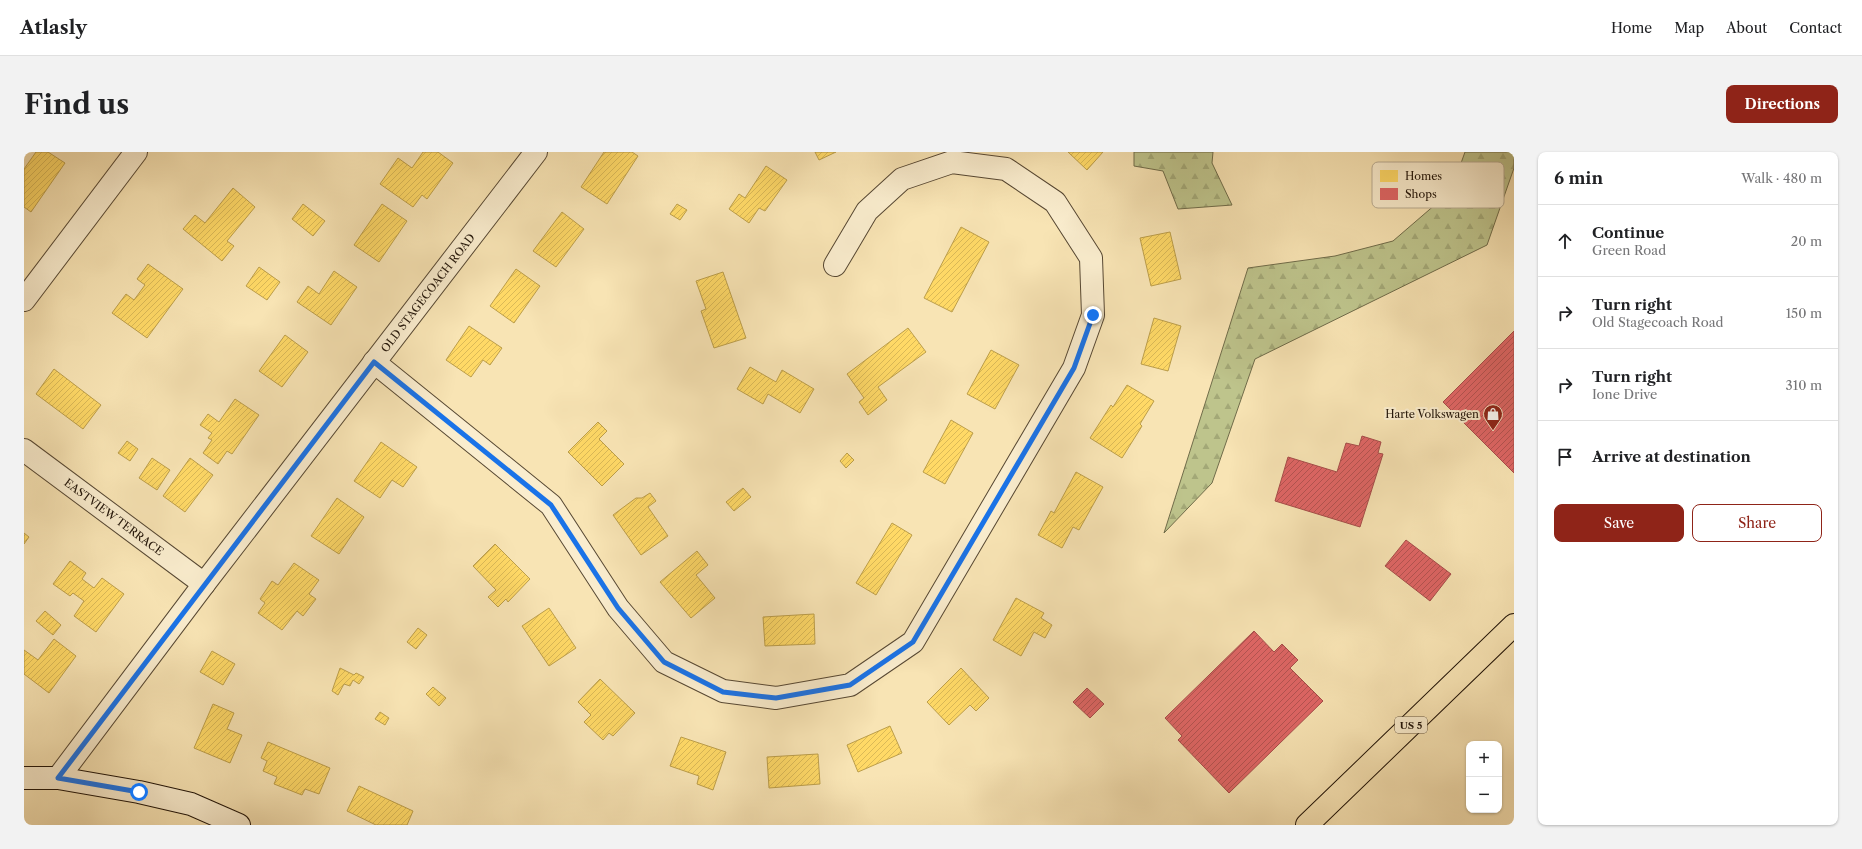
<!DOCTYPE html>
<meta charset="utf-8">
<style>
body{margin:0;font-family:"Libre Caslon Text",serif;background:#f2f2f2;color:#202124}
.controls{position:absolute;right:12px;bottom:12px;display:grid;overflow:hidden;border-radius:8px;box-shadow:0 1px 3px #0004}
.controls button{width:36px;height:36px;display:grid;place-items:center;padding:0;border:0;border-bottom:1px solid #e0e0e0;background:#fff;color:#202124;font:20px sans-serif}
.stop{position:absolute;width:12px;height:12px;margin:-9px;border:3px solid #1a73e8;border-radius:50%;background:#fff}
.stop.end{background:#1a73e8;border-color:#fff;box-shadow:0 1px 4px #0008}
.list{margin:0;padding:0;list-style:none}
h2{display:flex;justify-content:space-between;align-items:center;height:52px;margin:0;padding:0 16px;font-size:17px}
h2 small{font-size:13px;font-weight:400;color:#757577}
.list li{display:grid;grid-template-columns:26px 1fr auto;gap:12px;align-items:center;box-sizing:border-box;height:72px;padding:0 16px;border-top:1px solid #e0e0e0}
.list b{display:block;font-size:15px;white-space:nowrap}
.list p{margin:0;font-size:13px;white-space:nowrap;color:#757577}
.list em{font-size:13px;font-style:normal;color:#757577}
.actions{display:flex;gap:8px;padding:12px 16px}
.actions a{flex:1;padding:9px 0;border:1px solid #8f2418;border-radius:8px;text-align:center;font-size:14px;color:#8f2418}
.actions .main{background:#8f2418;color:#fff}
.icon{flex:none;width:22px;height:22px;fill:none;stroke:currentColor;stroke-width:2;stroke-linecap:round;stroke-linejoin:round}
.map{position:relative;flex:none;width:1490px;height:673px;overflow:hidden;border-radius:8px}
header{display:flex;align-items:center;gap:24px;box-sizing:border-box;height:56px;padding:0 20px;background:#fff;border-bottom:1px solid #e0e0e0}
header strong{font-size:19px}
nav{display:flex;gap:22px;margin-inline-start:auto;font-size:14px}
.intro{display:flex;align-items:center;justify-content:space-between;box-sizing:border-box;height:96px;padding:0 24px}
h1{margin:0;font-size:28px}
.button{padding:10px 18px;border-radius:8px;background:#8f2418;color:#fff;font-size:14px;font-weight:700}
main{display:flex;gap:24px;padding:0 24px}
aside{flex:1;background:#fff;border-radius:8px;box-shadow:0 1px 3px #0004}
.map>svg:first-child{display:block}
</style>
<header>
<strong>Atlasly</strong>
<nav><a>Home</a><a>Map</a><a>About</a><a>Contact</a></nav>
</header>
<div class="intro"><h1>Find us</h1><a class="button">Directions</a></div>
<main>
<div class="map">
<svg width="1490" height="673" viewBox="0 0 1490 673">
<defs>
<pattern id="forest-firs" width="22" height="20" patternUnits="userSpaceOnUse"><rect width="22" height="20" fill="#bec48c"/><path d="M5 1l3.5 6h-7zM16 11l3.5 6h-7z" fill="#a3a877"/></pattern>
<pattern id="homes-hatch" width="6" height="6" patternUnits="userSpaceOnUse"><rect width="6" height="6" fill="#ffd966"/><path d="M-1 1l2-2M0 6l6-6M5 7l2-2" fill="none" stroke="#dab957"/></pattern>
<pattern id="shops-hatch" width="6" height="6" patternUnits="userSpaceOnUse"><rect width="6" height="6" fill="#e06666"/><path d="M-1 1l2-2M0 6l6-6M5 7l2-2" fill="none" stroke="#b55352"/></pattern>
</defs>
<rect width="100%" height="100%" fill="#f8e4b4"/>
<filter id="stains"><feTurbulence type="fractalNoise" baseFrequency=".005" numOctaves="4"/><feColorMatrix values="0 0 0 0 .2 0 0 0 0 .09 0 0 0 0 .02 0 0 0 .5 -.17"/></filter>
<radialGradient id="worn" r=".72"><stop offset=".6" stop-color="#630" stop-opacity="0"/><stop offset="1" stop-color="#630" stop-opacity=".3"/></radialGradient>
<g fill="url(#forest-firs)" stroke="#706c4a">
<path d="M1110 0H1189L1188 11 1208 53 1154 57 1139 19 1110 14Z"/>
<path d="M1441 0H1490V16L1463 93 1231 207 1188 331 1140 381 1224 116 1311 104 1369 89 1427 39Z"/>
</g>
<g fill="url(#homes-hatch)" stroke="#bc9e4a">
<path d="M12 0H24L41 11 7 60 0 55V17Z"/>
<path d="M399 0H414L429 11 403 47 398 43 389 55 356 32 374 6 388 16Z"/>
<path d="M580 0H608L614 4 583 52 557 35Z"/>
<path d="M791 0H812L795 8Z"/>
<path d="M1044 0H1079L1063 18Z"/>
<path d="M742 14 763 28 741 59 735 56 725 71 705 57 715 42 721 46Z"/>
<path d="M209 36 231 55 203 89 210 94 198 109 159 77 171 63 181 71Z"/>
<path d="M279 52 301 69 289 84 268 67Z"/>
<path d="M358 52 383 69 355 110 330 93Z"/>
<path d="M653 52 663 58 656 68 646 62Z"/>
<path d="M538 60 560 77 532 115 509 99Z"/>
<path d="M937 75 965 90 928 160 900 146Z"/>
<path d="M1146 80 1157 127 1127 134 1116 86Z"/>
<path d="M124 112 159 137 123 186 88 161 102 142 110 148 121 133 113 127Z"/>
<path d="M235 115 256 130 243 148 222 134Z"/>
<path d="M492 117 516 134 490 171 466 154Z"/>
<path d="M310 119 333 135 307 173 273 150 284 134 295 142Z"/>
<path d="M699 120 722 186 690 196 677 159 682 157 672 129Z"/>
<path d="M1130 166 1157 174 1144 219 1117 212Z"/>
<path d="M445 174 478 196 466 213 459 208 447 225 422 208Z"/>
<path d="M884 176 902 200 854 235 863 248 844 263 835 250 840 246 823 222Z"/>
<path d="M261 183 284 200 258 235 235 219Z"/>
<path d="M967 198 995 213 971 257 943 242Z"/>
<path d="M726 215 752 230 758 218 790 237 776 261 744 242 739 252 713 237Z"/>
<path d="M30 217 77 253 59 277 12 242Z"/>
<path d="M1103 233 1130 249 1116 272 1118 274 1098 306 1066 286 1087 253 1089 255Z"/>
<path d="M211 247 235 263 208 302 203 299 194 312 179 301 188 288 184 286 188 281 176 273 184 262 195 270Z"/>
<path d="M927 268 949 281 921 332 899 320Z"/>
<path d="M574 270 583 279 575 287 600 312 578 334 544 300Z"/>
<path d="M103 289 114 297 106 309 94 301Z"/>
<path d="M357 290 393 315 379 335 368 328 356 346 330 329Z"/>
<path d="M823 301 830 308 822 316 816 309Z"/>
<path d="M128 306 146 318 133 338 115 326Z"/>
<path d="M166 306 189 323 161 360 139 344Z"/>
<path d="M1052 320 1079 335 1055 378 1049 375 1038 396 1014 383 1027 359 1030 361Z"/>
<path d="M719 336 727 345 710 359 702 350Z"/>
<path d="M626 341 632 349 624 355 644 384 617 403 589 363 612 346H618Z"/>
<path d="M313 346 340 365 315 402 287 384Z"/>
<path d="M868 371 888 383 852 443 832 431Z"/>
<path d="M0 381 5 385 0 392Z"/>
<path d="M471 392 506 427 484 450 482 447 474 455 464 445 472 438 449 414Z"/>
<path d="M673 399 684 413 672 423 691 446 667 466 636 430Z"/>
<path d="M46 409 62 421 58 427 70 436 78 426 100 442 72 480 50 464 60 449 49 441 46 444 29 432Z"/>
<path d="M270 411 295 428 285 442 292 447 279 464 273 459 258 478 234 461 241 451 236 447 248 429 254 433Z"/>
<path d="M992 446 1020 461 1017 466 1028 473 1021 486 1010 480 997 504 969 488Z"/>
<path d="M525 456 552 496 525 514 498 474Z"/>
<path d="M21 459 37 473 29 483 12 469Z"/>
<path d="M790 462 791 492 741 494 739 465Z"/>
<path d="M394 476 403 483 392 497 383 490Z"/>
<path d="M30 487 52 504 25 541 0 522V498L14 508Z"/>
<path d="M188 499 211 512 199 533 176 520Z"/>
<path d="M316 516 330 523 332 521 340 525 335 532 329 528 326 534 320 532 314 543 308 539Z"/>
<path d="M937 516 965 546 952 559 946 553 925 573 903 550Z"/>
<path d="M576 527 611 561 589 584 585 581 579 588 560 570 567 563 554 550Z"/>
<path d="M409 535 422 546 415 554 402 542Z"/>
<path d="M189 552 210 561 203 577 218 583 206 611 170 596Z"/>
<path d="M356 560 365 566 361 573 351 567Z"/>
<path d="M866 574 878 601 834 620 823 593Z"/>
<path d="M657 585 702 600 689 638 673 632 675 624 646 614Z"/>
<path d="M244 590 306 616 295 642 281 637 278 643 250 632 253 625 239 619 243 609 237 606Z"/>
<path d="M794 602 796 632 745 636 743 605Z"/>
<path d="M335 634 389 659 383 673H352L323 659Z"/>
</g>
<g fill="url(#shops-hatch)" stroke="#a74d4a">
<path d="M1490 179V321L1419 250Z"/>
<path d="M1338 284 1357 290 1354 301 1359 302 1336 375 1251 349 1264 305 1313 320 1322 291 1335 294Z"/>
<path d="M1382 388 1427 422 1406 449 1361 414Z"/>
<path d="M1230 479 1250 500 1258 492 1274 508 1266 516 1299 549 1205 641 1154 588 1158 584 1141 566Z"/>
<path d="M1063 536 1080 552 1066 566 1049 550Z"/>
</g>
<g fill="none" stroke-linecap="round" stroke-linejoin="round">
<g stroke="#574833" stroke-width="24">
<g id="street">
<path d="M0 148 112 0"/>
<path d="M350 210 527 353 594 456 640 510 699 539 752 546 826 533 889 490 1050 216 1069 163 1067 106 1031 50 982 17 928 10 878 27 843 59 811 113"/>
<path id="s1" d="M0 298 180 432"/>
<path id="s2" d="M34 626 180 432 512 0"/>
</g>
</g>
<g stroke="#211408" stroke-width="24">
<path id="secondary" d="M0 626H34L115 640 167 652 215 673"/>
</g>
<g stroke="#211408" stroke-width="24">
<path id="primary" d="M1283 673 1490 473"/>
</g>
<use href="#street" stroke="#faedce" stroke-width="22"/>
<use href="#secondary" stroke="#faedce" stroke-width="22"/>
<use href="#primary" stroke="#f8e4b4" stroke-width="22"/>
</g>
<g fill="none" stroke-linecap="round" stroke-linejoin="round">
<path stroke="#1a73e8" stroke-width="5" d="M115 640 34 626 350 210 527 353 594 456 640 510 699 540 752 546 826 533 889 490 1050 216 1069 163"/>
</g>
<defs>
<g id="shop-pin" transform="scale(1)"><path d="M0 17L-7.5 6A9.5 9.5 0 1 1 7.5 6Z" fill="#8f2418" stroke="#faedce"/><path d="M-5-2.5h2.3a2.7 3.5 0 0 1 5.4 0H5L5.5 6h-11ZM-1.5-2.5h3a1.5 2.3 0 0 0-3 0Z" fill="#fff"/></g>
</defs>
<g fill-rule="evenodd">
<use href="#shop-pin" x="1469" y="262"/>
</g>
<g text-anchor="middle" stroke-width="4" stroke-linejoin="round" paint-order="stroke">
<rect fill="#faedce" stroke="#625543" stroke-width="1" x="1371" y="565" width="32" height="16" rx="3"/>
<g font-size="10" font-weight="bold" fill="#211408">
<text x="1387" y="577">US 5</text>
</g>
<g font-size="11" fill="#211408" stroke="#faedce">
<text dy="4" stroke="none"><textPath href="#s2" startOffset="610">OLD STAGECOACH ROAD</textPath></text>
<text dy="4" stroke="none"><textPath href="#s1" startOffset="112">EASTVIEW TERRACE</textPath></text>
</g>
<g font-size="11" fill="#211408" stroke="#faedce" text-anchor="end">
<text x="1455" y="266">Harte Volkswagen</text>
</g>
</g>
<rect x="1348" y="10" width="132" height="46" rx="6" fill="#faedce" stroke="#b9ac93" stroke-width="1"/>
<rect x="1356" y="18" width="18" height="12" fill="#ffd966"/>
<rect x="1356" y="36" width="18" height="12" fill="#e06666"/>
<g font-size="11" fill="#211408">
<text x="1381" y="28">Homes</text>
<text x="1381" y="46">Shops</text>
</g>
<rect width="100%" height="100%" filter="url(#stains)"/>
<rect width="100%" height="100%" fill="url(#worn)"/>
</svg>
<div class="controls">
<button>+</button>
<button>−</button>
</div>
<div class="stop" style="left:115px;top:640px"></div>
<div class="stop end" style="left:1069px;top:163px"></div>
</div>
<aside>
<h2>6 min<small>Walk · 480 m</small></h2>
<ul class="list">
<li><svg class="icon" aria-label="ahead" viewBox="0 0 24 24"><path d="M12 20V5M6 11l6-6 6 6"/></svg><div><b>Continue</b><p>Green Road</p></div><em>20 m</em></li>
<li><svg class="icon" aria-label="right" viewBox="0 0 24 24"><path d="M7 20v-9h11M14 6l5 5-5 5"/></svg><div><b>Turn right</b><p>Old Stagecoach Road</p></div><em>150 m</em></li>
<li><svg class="icon" aria-label="right" viewBox="0 0 24 24"><path d="M7 20v-9h11M14 6l5 5-5 5"/></svg><div><b>Turn right</b><p>Ione Drive</p></div><em>310 m</em></li>
<li><svg class="icon" aria-label="arrive" viewBox="0 0 24 24"><path d="M6 21V4h12l-3 4 3 4H6"/></svg><div><b>Arrive at destination</b></div></li>
</ul>
<div class="actions"><a class="main">Save</a><a>Share</a></div>
</aside>
</main>
